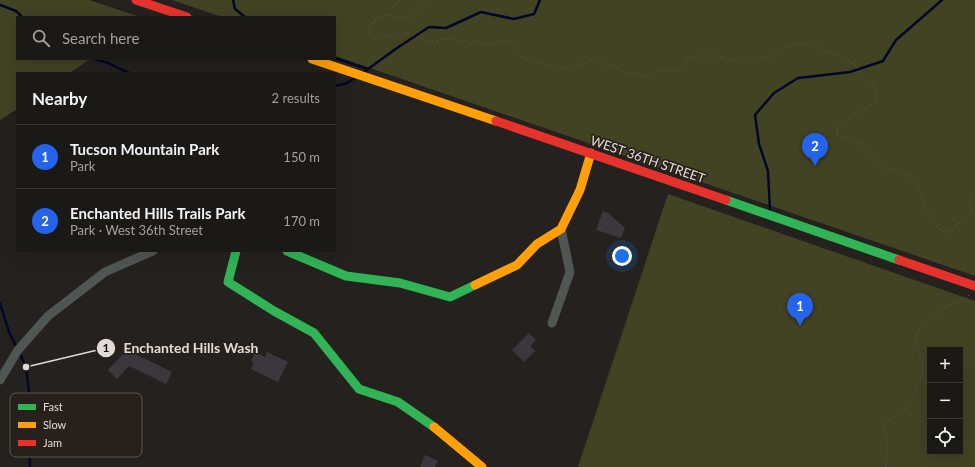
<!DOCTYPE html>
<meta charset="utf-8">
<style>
body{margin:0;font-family:Lato,sans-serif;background:#24221f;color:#f1f3f6}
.controls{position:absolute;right:12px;bottom:12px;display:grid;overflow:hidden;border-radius:0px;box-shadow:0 4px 16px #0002}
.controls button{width:36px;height:36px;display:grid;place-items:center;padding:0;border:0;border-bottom:1px solid #393835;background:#1b1916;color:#f1f3f6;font:20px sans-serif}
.you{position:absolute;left:622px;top:256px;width:14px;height:14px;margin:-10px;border:3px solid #fff;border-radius:50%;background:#1a73e8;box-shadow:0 0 0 6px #1a73e833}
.badge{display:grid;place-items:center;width:26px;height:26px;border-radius:50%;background:#2563eb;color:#fff;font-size:13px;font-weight:700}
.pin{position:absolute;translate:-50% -33px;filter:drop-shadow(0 1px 2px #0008)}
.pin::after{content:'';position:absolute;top:21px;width:14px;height:12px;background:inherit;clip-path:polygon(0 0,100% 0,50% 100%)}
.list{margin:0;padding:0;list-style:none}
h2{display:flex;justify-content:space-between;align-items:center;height:52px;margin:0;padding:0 16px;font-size:17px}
h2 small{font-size:13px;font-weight:400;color:#a0a0a1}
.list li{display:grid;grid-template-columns:26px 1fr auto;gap:12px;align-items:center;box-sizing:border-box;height:64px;padding:0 16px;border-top:1px solid #393835}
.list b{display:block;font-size:15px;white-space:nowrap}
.list p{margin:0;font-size:13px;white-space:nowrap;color:#a0a0a1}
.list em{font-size:13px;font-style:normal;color:#a0a0a1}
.icon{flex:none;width:22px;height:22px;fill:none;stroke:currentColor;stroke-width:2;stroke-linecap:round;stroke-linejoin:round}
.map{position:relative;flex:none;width:975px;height:467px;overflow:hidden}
.search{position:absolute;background:#1b1916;box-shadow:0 4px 16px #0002;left:16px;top:16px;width:320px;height:44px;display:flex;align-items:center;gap:10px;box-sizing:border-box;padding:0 14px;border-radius:0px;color:#a0a0a1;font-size:15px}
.panel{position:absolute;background:#1b1916;box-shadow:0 4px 16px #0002;left:16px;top:72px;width:320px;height:180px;border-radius:0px}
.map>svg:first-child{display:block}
</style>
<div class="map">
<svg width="975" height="467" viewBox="0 0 975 467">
<rect width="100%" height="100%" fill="#24211e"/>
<g fill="#424323" fill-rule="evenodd">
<path d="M0 0H89L140 17H17V59H90L70 73H17V109L0 120Z"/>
<path d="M172 0H975V276L335 56V17H222Z"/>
<path d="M668 194 975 301V467H578ZM930 350H960V452H930Z"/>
</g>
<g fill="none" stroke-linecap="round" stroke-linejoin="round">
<g stroke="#03082a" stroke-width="2.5">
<path d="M233 0 235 9 245 17"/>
<path d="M0 5 16 11 22 17"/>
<path d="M335 58 368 69"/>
<path d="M94 59 108 63 129 73"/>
<path d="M364 72 397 48 429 27 446 28 481 12 514 19 534 14 540 0"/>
<path d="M335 86 347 83 355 78"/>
<path d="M770 211 768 171 759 144 755 115 774 93 798 78 850 72 883 61 896 40 942 0"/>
<path d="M0 303 9 332 17 348"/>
<path d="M19 352 26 367 30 400 29 429 30 467"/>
</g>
</g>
<g fill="#3c373d">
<path d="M603 211 608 213 625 228 621 238 596 230Z"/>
<path d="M529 333 536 340 530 346 535 351 524 362 512 350Z"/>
<path d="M130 347 139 356 172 372 166 384 129 366 117 379 108 370Z"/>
<path d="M255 352 265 357 267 352 288 362 278 382 251 369 254 363 251 362Z"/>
<path d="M425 455 438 461 435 467H420Z"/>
</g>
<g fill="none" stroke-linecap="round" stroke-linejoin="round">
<g stroke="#505351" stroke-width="1.5" stroke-dasharray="1 3" stroke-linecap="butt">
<path d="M399 0 387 15 380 17 371 25 369 35 374 39 385 36 395 37 408 33 430 42 450 38 471 44 475 41 482 44H492L501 41 509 42 524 58 551 67 570 68 594 59 605 65 611 64 622 72 637 73 642 76 650 75 668 69 678 72 691 56H719L724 59 751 62 771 57 786 47 799 44H811L849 61 857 66 862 79 872 83 878 92 874 103 860 113 852 115 847 122 840 124 837 129V135L853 142 860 143 886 170H899L914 179 924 206 938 228 944 233 952 231 958 224 969 216 972 210 970 199 972 193 975 192"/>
<path d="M387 15 410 19 415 10 426 4 429 0"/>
<path d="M886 467 888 450 884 426 889 420 909 406 924 369C921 359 914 346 916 335 919 321 954 301 968 297L969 294"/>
</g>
<g stroke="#505653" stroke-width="9">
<path d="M552 323 570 272 561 229"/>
<path d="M0 380 18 350 48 316 105 272 153 251"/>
</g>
<g stroke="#30b455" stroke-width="9">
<path d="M726 200 899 260"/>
<path d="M236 251 228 282 274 311 314 333 359 389 398 402 434 427"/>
<path d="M287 251 346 276 400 283 450 297 475 285"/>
</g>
<g stroke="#ff9f0a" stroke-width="9">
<path d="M312 59 496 121"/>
<path d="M475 285 517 265 537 244 561 229 580 190 591 153"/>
<path d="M434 427 482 467"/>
</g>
<g stroke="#e5322d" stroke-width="9">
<path d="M136 0 187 17"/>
<path d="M496 121 726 200"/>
<path d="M899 260 975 286"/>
</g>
</g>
<g text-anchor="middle" stroke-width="3.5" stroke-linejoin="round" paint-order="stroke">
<g font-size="13" fill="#e0dbd7" stroke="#27201b">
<text transform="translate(648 159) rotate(19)" y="5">WEST 36TH STREET</text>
</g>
</g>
<rect x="10" y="393" width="132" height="64" rx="6" fill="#27201b" stroke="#5e5853" stroke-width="1"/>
<rect x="18" y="404" width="18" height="6" fill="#30b455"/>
<rect x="18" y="422" width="18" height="6" fill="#ff9f0a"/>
<rect x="18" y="440" width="18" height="6" fill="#e5322d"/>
<g font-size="11" fill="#e0dbd7">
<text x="43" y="411">Fast</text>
<text x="43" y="429">Slow</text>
<text x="43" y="447">Jam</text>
</g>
<path fill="none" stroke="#e0dbd7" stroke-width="1.5" d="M26 367L106 348"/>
<g fill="#e0dbd7" stroke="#27201b" stroke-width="1.5">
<circle cx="26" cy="367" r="4"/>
<circle cx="106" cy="348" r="10"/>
</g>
<g font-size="12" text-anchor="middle" font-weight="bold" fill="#111">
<text x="106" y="352">1</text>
</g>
<g font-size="14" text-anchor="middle" font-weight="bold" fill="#e0dbd7" stroke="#27201b" stroke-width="3.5" stroke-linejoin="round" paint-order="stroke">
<text x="191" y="353">Enchanted Hills Wash</text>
</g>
</svg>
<div class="controls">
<button>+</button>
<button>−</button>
<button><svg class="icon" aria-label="locate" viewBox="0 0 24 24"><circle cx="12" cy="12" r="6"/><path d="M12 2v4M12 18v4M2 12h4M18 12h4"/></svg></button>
</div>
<div class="you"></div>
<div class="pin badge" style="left:800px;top:326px">1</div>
<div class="pin badge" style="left:815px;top:166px">2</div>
<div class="search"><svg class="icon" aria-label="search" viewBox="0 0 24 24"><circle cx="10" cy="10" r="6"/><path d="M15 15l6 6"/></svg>Search here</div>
<section class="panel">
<h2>Nearby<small>2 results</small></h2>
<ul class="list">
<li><span class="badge">1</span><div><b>Tucson Mountain Park</b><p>Park</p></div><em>150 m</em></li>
<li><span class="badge">2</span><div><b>Enchanted Hills Trails Park</b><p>Park · West 36th Street</p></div><em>170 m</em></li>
</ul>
</section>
</div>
